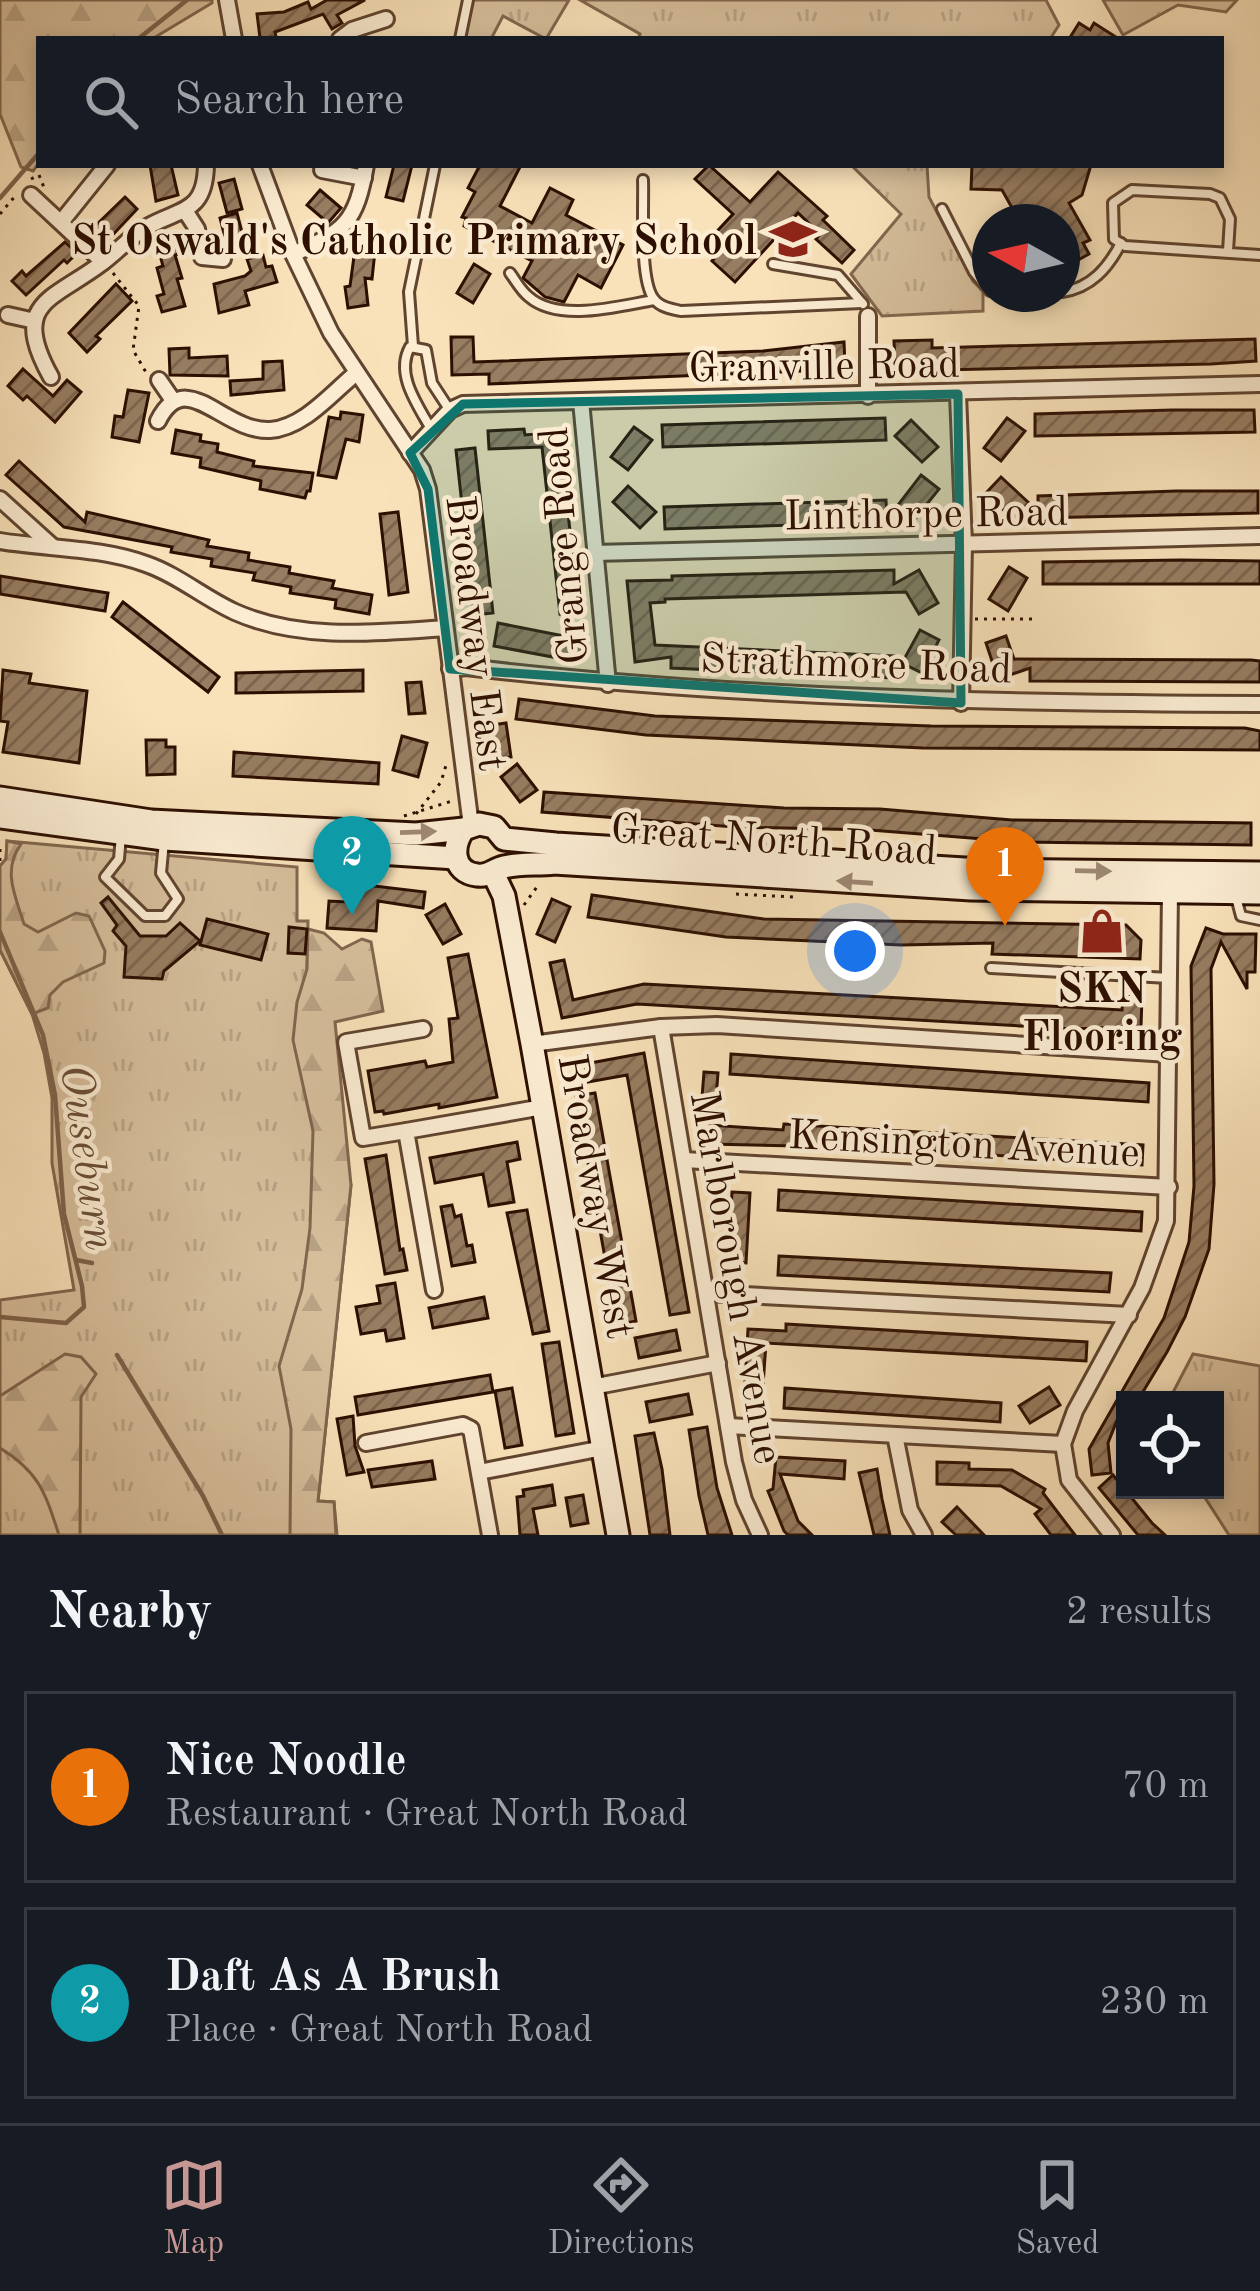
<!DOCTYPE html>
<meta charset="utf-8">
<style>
body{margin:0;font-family:"Old Standard TT",serif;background:#20242c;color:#f1f3f6}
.controls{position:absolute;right:36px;bottom:36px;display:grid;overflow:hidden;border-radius:0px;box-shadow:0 6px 18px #0003}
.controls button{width:108px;height:108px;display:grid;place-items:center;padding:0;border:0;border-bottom:3px solid #363941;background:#171b24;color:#f1f3f6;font:60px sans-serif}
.compass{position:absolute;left:972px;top:204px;width:108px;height:108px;border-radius:50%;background:#171b24;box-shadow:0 6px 18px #0003;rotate:278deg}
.you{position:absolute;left:855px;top:951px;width:42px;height:42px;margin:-30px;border:9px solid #fff;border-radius:50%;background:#1a73e8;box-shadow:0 0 0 18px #1a73e833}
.badge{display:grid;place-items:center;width:78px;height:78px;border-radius:50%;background:#c59692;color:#fff;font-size:39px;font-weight:700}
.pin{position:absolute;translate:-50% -99px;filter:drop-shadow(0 3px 6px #0008)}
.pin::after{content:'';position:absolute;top:63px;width:42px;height:36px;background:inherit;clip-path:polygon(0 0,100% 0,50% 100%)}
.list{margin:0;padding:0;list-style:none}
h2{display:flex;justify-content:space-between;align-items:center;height:156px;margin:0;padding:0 48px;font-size:51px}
h2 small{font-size:39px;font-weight:400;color:#9ea1a6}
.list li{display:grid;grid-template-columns:78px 1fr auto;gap:36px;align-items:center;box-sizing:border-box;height:192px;margin:0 24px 24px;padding:0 24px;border:3px solid #363941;border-radius:0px}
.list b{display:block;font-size:45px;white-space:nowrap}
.list p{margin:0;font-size:39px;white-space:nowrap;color:#9ea1a6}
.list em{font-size:39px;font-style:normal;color:#9ea1a6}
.icon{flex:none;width:66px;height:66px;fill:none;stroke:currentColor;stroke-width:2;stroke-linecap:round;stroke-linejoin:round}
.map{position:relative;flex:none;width:1260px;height:1535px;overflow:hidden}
.search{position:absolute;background:#171b24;box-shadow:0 6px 18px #0003;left:36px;right:36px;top:36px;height:132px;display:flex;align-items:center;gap:30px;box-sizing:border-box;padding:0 42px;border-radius:0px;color:#9ea1a6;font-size:45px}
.sheet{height:588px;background:#171b24}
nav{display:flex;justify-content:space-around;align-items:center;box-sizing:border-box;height:168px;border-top:3px solid #363941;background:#171b24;font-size:33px;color:#9ea1a6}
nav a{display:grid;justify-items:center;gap:6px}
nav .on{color:#c59692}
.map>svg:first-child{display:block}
</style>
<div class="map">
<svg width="1260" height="1535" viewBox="0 0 1260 1535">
<defs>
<pattern id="grass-tufts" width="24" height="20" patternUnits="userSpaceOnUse" patternTransform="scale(3)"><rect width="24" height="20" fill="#d6be9b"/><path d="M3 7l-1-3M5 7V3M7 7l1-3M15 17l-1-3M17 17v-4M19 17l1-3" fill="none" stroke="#b8a284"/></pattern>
<pattern id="forest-firs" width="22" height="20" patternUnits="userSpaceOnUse" patternTransform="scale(3)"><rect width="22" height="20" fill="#d6be9b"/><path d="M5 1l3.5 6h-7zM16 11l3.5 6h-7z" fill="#b8a284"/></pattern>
<pattern id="building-hatch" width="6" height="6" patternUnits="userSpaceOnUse" patternTransform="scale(3)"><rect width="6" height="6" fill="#977d61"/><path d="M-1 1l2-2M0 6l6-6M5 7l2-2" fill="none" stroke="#7c654e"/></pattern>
</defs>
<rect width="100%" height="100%" fill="#f9e2ba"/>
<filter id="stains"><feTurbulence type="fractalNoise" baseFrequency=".00167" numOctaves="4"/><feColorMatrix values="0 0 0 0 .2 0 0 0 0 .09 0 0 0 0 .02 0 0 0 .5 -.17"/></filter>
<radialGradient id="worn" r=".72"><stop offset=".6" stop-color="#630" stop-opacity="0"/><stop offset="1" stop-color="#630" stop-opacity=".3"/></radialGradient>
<g fill="url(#grass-tufts)" stroke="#82664e" stroke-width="3">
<path d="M472 0H569L546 39 503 16 491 39H465Z"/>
<path d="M580 0H1046L1059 25 1050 39H638L640 34Z"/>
<path d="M1103 0H1237L1226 12 1178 5 1123 35Z"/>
<path d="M851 165H927L929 197 973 281 983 291V311L882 316 851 274 901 214Z"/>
<path d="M7 841 297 867V921H308L307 968 351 1185 318 1501 334 1502 337 1535H0V1300L74 1290 52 1163V1098L44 1053 32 1014 0 950V866L6 859Z"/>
<path d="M1193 1354 1260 1366V1535H1229L1200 1490H1215V1400H1169Z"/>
</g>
<g fill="url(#forest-firs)" stroke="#82664e" stroke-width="3">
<path d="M0 0H212V3L152 39H39V163L33 171 21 167 0 114Z"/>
<path d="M7 841 21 844C2 870 15 895 24 924L38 932 76 913 89 916 105 951 104 963 63 982 50 995 48 1008 32 1014 0 950V866L6 859Z"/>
<path d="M308 929 324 933 342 949 362 939 371 942 383 1011 335 1022 351 1185 318 1501 334 1502 336 1535H290L291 1429 279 1366 302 1289 310 1228 313 1131 293 1040 297 1002 307 969Z"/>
<path d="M65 1354 81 1357 96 1374 81 1397 80 1535H59C45 1492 39 1472 0 1448V1396Z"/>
</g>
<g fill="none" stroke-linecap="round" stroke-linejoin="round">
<g stroke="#7e624a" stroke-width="4.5">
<path d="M138 39 187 0"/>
<path d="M0 198 39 153"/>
<path d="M0 932 43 1035 55 1095 64 1214 82 1286 84 1307 66 1323 0 1317"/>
<path d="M76 1260 92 1263"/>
<path d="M117 1355 203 1496 222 1535"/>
</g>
</g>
<g fill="url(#building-hatch)" stroke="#2d0f01" stroke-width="3">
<path d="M327 0H365L337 15 342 23 332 29 323 14 275 32 276 37 260 38 257 14 284 12 308 2 311 9Z"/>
<path d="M1079 23 1090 30 1094 23 1119 39H1069Z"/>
<path d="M150 165H171L178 195 156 201Z"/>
<path d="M394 165H412L403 201 386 197Z"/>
<path d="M480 165H521L500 206 532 223 550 188 573 200 566 215 623 245 601 288 578 275 564 302 545 297 523 278 532 261 464 226 466 218 462 217 475 192 468 188Z"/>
<path d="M709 165 750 202 778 172 827 216 823 220 854 250 842 263 816 239 820 234 798 213 735 282 712 261 721 251 709 240 733 214 695 179Z"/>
<path d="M972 165H1091L1082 195 1069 203 1090 240 1083 243 1089 254 1062 269V222H1020L1002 190 971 189Z"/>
<path d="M234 179 242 209 227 213 219 183Z"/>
<path d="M320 190 341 208 328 223 307 205Z"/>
<path d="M125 197 137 209 104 244 91 230Z"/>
<path d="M237 213 244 240 227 245 220 218Z"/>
<path d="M179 235 184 253 175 255 182 278 177 279 185 306 162 312 157 296 164 294 157 268 163 266 156 241Z"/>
<path d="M65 242 77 253 67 263 64 260 26 295 12 281 22 271 26 276Z"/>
<path d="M355 249 375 251 372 279 365 278 368 305 348 308 345 287 350 286Z"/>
<path d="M263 255 266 267 272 266 277 282 245 291 249 305 219 313 214 284 245 276 251 271 247 259Z"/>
<path d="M474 264 490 274 473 303 457 293Z"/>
<path d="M116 284 132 301 96 336 100 339 87 352 69 333Z"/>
<path d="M451 337H473L474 362 763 351 844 342 845 365 801 366V371L489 384V374L452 375Z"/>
<path d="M1255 339 1256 361 1211 364 941 370V362L895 364 894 341 932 340V348Z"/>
<path d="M189 348V358L227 356 228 376 170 375 169 349Z"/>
<path d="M282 361 284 390 231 395 230 381 263 379V362Z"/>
<path d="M23 369 53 396 67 380 81 392 55 422 27 396 23 400 8 386Z"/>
<path d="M128 390 149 393 139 442 112 437 115 416 123 417Z"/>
<path d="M1172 410H1254L1255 432 1035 436V414Z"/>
<path d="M341 412 363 415 359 442 346 439 336 478 318 475 329 417 340 419Z"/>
<path d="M885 418 886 440 663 447 662 425Z"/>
<path d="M1007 418 1025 431 1001 461 984 448Z"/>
<path d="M911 420 938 447 922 462 895 436Z"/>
<path d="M634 427 652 440 628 470 611 457Z"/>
<path d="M524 429 525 435 559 432 579 612 560 614 542 447 489 449 488 431Z"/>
<path d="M176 430 201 435 200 441 218 444 217 452 254 461 253 466 313 473 310 491H307L305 498 260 489 261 481 200 467 201 458 172 453Z"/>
<path d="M475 448 493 613 474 615 456 450Z"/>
<path d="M19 461 85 522 87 512 209 540 207 546 249 553 248 560 290 567 289 573 334 581 332 588 372 595 369 614 335 608 336 600 290 593 291 587 253 580 255 573 211 566 212 559 171 552 172 547 64 527 6 475Z"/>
<path d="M921 475 939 489 915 519 898 505Z"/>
<path d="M1001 477 1029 503 1013 519 986 493Z"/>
<path d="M628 486 656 512 640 528 613 502Z"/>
<path d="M1176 491H1258V513L1038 518V496Z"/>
<path d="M886 500 887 522 665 529 664 507Z"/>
<path d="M398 512 408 592 389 595 380 514Z"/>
<path d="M1181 560 1260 561V584H1043V562Z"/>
<path d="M1009 567 1027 578 1008 611 989 599Z"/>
<path d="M894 570V584L919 570 938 603 919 614 906 592 665 599V602L650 603 655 645 894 656 893 678 671 668V657L635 662 627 581 672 580V576Z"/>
<path d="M0 576 108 593 105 611 0 594Z"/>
<path d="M123 602 219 677 208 692 112 617Z"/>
<path d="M498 623 584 640 579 662 494 646Z"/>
<path d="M920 630 939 640 922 673 902 663Z"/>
<path d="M1006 636 1014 659 1251 660 1260 661V682L1030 681V668L998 679 986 643Z"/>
<path d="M3 670 31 674 29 683 87 691 79 763 3 752 8 722 0 721Z"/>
<path d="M363 670V691L236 693V673Z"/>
<path d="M421 682 425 713 409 714 406 683Z"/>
<path d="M519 699 655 716 931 726 1245 728 1260 731V750L923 748 646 735 516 719Z"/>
<path d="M506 723 511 757 490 759 485 726Z"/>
<path d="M402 736 427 743 418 777 393 770Z"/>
<path d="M146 740H166V747H175V774L147 775Z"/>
<path d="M234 752 379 763 378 784 233 776Z"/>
<path d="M517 764 537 790 520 802 501 777Z"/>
<path d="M544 792 784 808 880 809 1012 820 1251 823V845L1021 842 870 830 735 827 542 812Z"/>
<path d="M349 883 425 892 423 908 378 901 376 931 327 928 329 901 348 902Z"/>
<path d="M592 895 764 919 1126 925 1141 940 1140 959 992 954 993 943 901 945 726 937 588 917Z"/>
<path d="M108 897 140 936H166L180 923 200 941 164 971 162 979 124 977 126 946 113 931 117 925 101 903Z"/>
<path d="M552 899 570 907 555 942 537 934Z"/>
<path d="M445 904 461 934 443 944 426 915Z"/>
<path d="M207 919 268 934 261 960 200 945Z"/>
<path d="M289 927 307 929 305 954 288 953Z"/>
<path d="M1206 928 1223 934H1256L1255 972H1247V989L1221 942 1211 969 1214 1184 1209 1249 1185 1317 1167 1352 1138 1400H1125L1108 1443 1111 1473 1092 1475 1089 1449 1164 1318 1189 1242 1194 1186 1191 966Z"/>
<path d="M468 954 497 1097 439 1108V1104L384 1114 383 1111 375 1112 368 1071 425 1061 427 1067 453 1062 449 1019 458 1018 448 958Z"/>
<path d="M564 960 573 1000 644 984 1122 1010 1123 996 1142 997 1141 1026 1073 1029 637 1004 562 1018 550 963Z"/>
<path d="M644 1053 689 1312 670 1315 627 1075 588 1082 585 1064Z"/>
<path d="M731 1054 1149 1083 1148 1102 730 1074Z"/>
<path d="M704 1072 718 1073 715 1111 701 1110Z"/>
<path d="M595 1093 636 1321 617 1325 576 1096Z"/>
<path d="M784 1124 1143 1145 1142 1165 886 1148 709 1144 710 1125 783 1130Z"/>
<path d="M517 1142 520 1159 507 1162 514 1202 489 1206 483 1174 435 1183 430 1158Z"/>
<path d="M386 1155 400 1250 403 1249 407 1270 385 1274 365 1159Z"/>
<path d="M779 1190 1142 1212 1141 1231 778 1210Z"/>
<path d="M732 1192 750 1193 746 1263 728 1262Z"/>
<path d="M452 1205 455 1217 461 1215 467 1246 472 1245 475 1262 452 1266 441 1207Z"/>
<path d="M527 1210 549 1331 533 1334 507 1213Z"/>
<path d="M779 1256 1111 1273 1109 1292 778 1275Z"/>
<path d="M395 1283 404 1338 387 1341 385 1330 361 1334 356 1307 380 1303 377 1286Z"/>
<path d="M484 1297 488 1318 433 1328 429 1308Z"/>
<path d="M786 1324 1087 1342 1086 1361 766 1343 762 1400 744 1399 748 1329 786 1331Z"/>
<path d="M676 1330 680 1350 639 1358 635 1338Z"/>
<path d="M559 1342 574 1433 556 1436 542 1344Z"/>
<path d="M490 1375 493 1392 358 1415 355 1397Z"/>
<path d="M1049 1387 1060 1405 1030 1423 1019 1406Z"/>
<path d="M512 1388 522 1445 505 1448 495 1391Z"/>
<path d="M785 1388 1001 1403 1000 1422 784 1408Z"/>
<path d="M688 1394 692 1414 650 1422 646 1402Z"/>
<path d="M353 1416 355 1446 364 1472 347 1475 337 1419Z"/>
<path d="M707 1427 717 1488 732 1535H708L699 1496 689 1430Z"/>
<path d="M654 1433 662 1469 670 1535H650L635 1436Z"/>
<path d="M776 1457 845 1461 844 1479 780 1474 798 1521 812 1535H788L784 1531 768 1491 773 1489Z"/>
<path d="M432 1461 435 1479 372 1487 368 1470Z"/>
<path d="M937 1462 969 1463V1469L1012 1470 1045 1489 1043 1493 1075 1535H1051L1035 1514 1041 1509 1001 1486 937 1484Z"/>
<path d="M877 1469 882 1499 890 1535H874L859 1473Z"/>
<path d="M1113 1475 1152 1523 1165 1535H1138L1099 1488Z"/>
<path d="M552 1485 555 1505 533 1509 538 1535H520L517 1497 524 1496 523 1490Z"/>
<path d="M583 1495 588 1523 571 1526 566 1498Z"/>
<path d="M957 1507 984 1535H956L942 1522Z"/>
</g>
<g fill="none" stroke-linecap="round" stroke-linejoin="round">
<g stroke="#60442f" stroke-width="14">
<g id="lane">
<path d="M460 39 468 0"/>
<path d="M643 180C644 206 639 280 654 299 660 307 671 309 681 311L862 303"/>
<path d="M942 209 974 272 990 291"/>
<path d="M1228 251 1230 219 1220 198 1210 194 1132 190 1113 203 1114 239 1125 246 1260 255"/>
<path d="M773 264 838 275 863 304"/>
<path d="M510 273C516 281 521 291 529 297 559 323 619 306 654 300"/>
<path d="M1062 292C1091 288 1108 268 1121 243"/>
<path d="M1004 294H1021"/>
<path d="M413 346 409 292 435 165"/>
<path d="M431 429C417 404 395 374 410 347L426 350 432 383 449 409"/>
<path d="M121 835 119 859 105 877 145 916H165L178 899 161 873 164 841"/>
<path d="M1236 897 1241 916 1260 920"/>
<path d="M991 968 1169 978"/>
</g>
</g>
<g stroke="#60442f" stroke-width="20">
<g id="street">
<path d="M227 0 234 39"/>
<path d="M340 39 352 30 386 19"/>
<path d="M260 165 293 254 331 333 422 470 428 489 471 826"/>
<path d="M322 170 364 178"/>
<path d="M31 195 103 262"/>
<path d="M186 212 197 229 202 257 223 259"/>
<path d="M62 221 107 165"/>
<path d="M293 254C345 231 356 223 366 165"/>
<path d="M8 315 35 321"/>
<path d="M868 316V396"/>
<path d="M51 377C9 302 53 300 102 263 117 252 131 236 147 227 180 208 205 214 206 165"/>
<path d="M159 380 172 399"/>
<path d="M958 394 964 544 961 703"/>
<path d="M581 401 608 684"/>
<path d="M158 421C186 365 222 432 270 430 303 428 331 394 355 374"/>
<path d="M410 453 450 410 463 404 1260 384"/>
<path d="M0 499 52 546"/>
<path d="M0 541C48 549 99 547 146 564 178 575 204 598 235 612 300 641 376 633 445 628"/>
<path d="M594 553 1260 536"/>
<path d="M450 669 466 667C730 698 994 703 1260 704"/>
<path d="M661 1027 734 1462 744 1500 760 1535"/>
<path d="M532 1044 661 1027 717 1025 1169 1054"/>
<path d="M406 1131 363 1138 346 1042 423 1029"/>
<path d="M684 1160 1169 1187"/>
<path d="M434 1290 406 1131 543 1107"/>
<path d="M706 1293 1129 1315"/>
<path d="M592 1387 718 1363"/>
<path d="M728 1426 1063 1444"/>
<path d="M895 1435 910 1510 924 1535"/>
<path d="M366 1443 463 1425 471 1429 490 1535"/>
<path d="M479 1472 603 1448"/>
<path d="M1112 1535 1069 1480 1063 1444 1075 1411 1142 1288 1166 1221 1170 892"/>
</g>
</g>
<g stroke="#2d0f01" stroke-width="27">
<g id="secondary">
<path d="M0 798 151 821 416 834 464 829 479 824 494 827 504 839 556 844 981 870 1260 873"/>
<path d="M0 817 164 839 456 858"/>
<path d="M464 829C452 845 451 872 477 875 488 877 494 869 504 867 520 863 538 865 554 863L971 889 1260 893"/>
<path d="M493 873 504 896 532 1044 618 1535"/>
</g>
</g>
<g stroke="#2d0f01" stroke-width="3" stroke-dasharray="3 6" stroke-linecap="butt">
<path d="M31 179 39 175 45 190"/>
<path d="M0 214 16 195"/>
<path d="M113 273 139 306 133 350 147 374"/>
<path d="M975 619H1033"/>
<path d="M416 814 441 782 447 762"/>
<path d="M404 816 452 801"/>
<path d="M0 849V861"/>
<path d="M736 894 793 897"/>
<path d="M524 905 539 884"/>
</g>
<use href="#lane" stroke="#fbecd2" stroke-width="8"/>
<use href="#street" stroke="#fbecd2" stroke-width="14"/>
<use href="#secondary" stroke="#fbecd2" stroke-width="21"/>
</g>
<defs><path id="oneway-solid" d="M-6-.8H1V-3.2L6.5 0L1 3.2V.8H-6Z" transform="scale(3)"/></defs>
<g fill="#9e8974">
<use href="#oneway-solid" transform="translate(418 832) rotate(-2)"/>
<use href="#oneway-solid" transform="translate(1093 871) rotate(1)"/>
<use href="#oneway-solid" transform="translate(855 882) rotate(-176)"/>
</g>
<path fill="#0f766e" fill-opacity="0.2" stroke="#0f766e" stroke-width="9" stroke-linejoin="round" d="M958 394 961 703 450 669 428 489 410 453 463 404Z"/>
<defs>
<g id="school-bare" transform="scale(3.6)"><path d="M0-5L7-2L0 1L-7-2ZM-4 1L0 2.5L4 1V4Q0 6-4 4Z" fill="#8f2418" stroke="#fbecd2" stroke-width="2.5" paint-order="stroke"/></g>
<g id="shop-bare" transform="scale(3.6)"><path d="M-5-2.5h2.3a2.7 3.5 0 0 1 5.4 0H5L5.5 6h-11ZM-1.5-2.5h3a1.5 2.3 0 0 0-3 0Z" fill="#8f2418" stroke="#fbecd2" stroke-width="2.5" paint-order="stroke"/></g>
</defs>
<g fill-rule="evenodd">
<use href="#school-bare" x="793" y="239"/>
<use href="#shop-bare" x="1102" y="931"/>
</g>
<g text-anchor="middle" stroke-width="9" stroke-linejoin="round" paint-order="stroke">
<g font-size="42" font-weight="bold" fill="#2d0f01" stroke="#fbecd2" text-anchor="end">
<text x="757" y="254">St Oswald's Catholic Primary School</text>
<text x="1102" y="1002" text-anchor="middle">SKN<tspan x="1102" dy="48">Flooring</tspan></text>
</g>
<g font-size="42" fill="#2d0f01" stroke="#fbecd2">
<text transform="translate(824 364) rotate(-1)" y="15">Granville Road</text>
<text transform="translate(926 512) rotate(-1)" y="15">Linthorpe Road</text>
<text transform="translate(562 546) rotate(-95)" y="15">Grange Road</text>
<text transform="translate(478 633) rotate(83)" y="15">Broadway East</text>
<text transform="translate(856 662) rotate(2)" y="15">Strathmore Road</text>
<text transform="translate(774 838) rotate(4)" y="15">Great North Road</text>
<text transform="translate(964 1142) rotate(3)" y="15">Kensington Avenue</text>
<text transform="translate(598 1196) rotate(80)" y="15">Broadway West</text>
<text transform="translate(738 1277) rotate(80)" y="15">Marlborough Avenue</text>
</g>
<g font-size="45" font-style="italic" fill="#6a4e38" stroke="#fbecd2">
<text transform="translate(90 1157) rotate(82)" y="16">Ouseburn</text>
</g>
</g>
<rect width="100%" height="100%" filter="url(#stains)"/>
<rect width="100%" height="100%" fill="url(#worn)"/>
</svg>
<div class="controls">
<button><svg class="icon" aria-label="locate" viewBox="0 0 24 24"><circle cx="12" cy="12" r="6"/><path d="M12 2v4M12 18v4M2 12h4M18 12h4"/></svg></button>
</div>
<svg class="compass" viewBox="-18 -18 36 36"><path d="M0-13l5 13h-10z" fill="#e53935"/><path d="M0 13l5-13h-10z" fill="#9ea1a6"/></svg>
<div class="you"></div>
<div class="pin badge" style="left:1005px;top:926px;background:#e8710a">1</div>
<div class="pin badge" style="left:352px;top:915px;background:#0f9aa8">2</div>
<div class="search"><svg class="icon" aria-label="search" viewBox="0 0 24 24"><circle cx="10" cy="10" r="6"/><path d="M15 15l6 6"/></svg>Search here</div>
</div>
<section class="sheet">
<h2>Nearby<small>2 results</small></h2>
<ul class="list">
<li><span class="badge" style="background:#e8710a">1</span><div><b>Nice Noodle</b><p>Restaurant · Great North Road</p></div><em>70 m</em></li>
<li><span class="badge" style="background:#0f9aa8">2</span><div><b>Daft As A Brush</b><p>Place · Great North Road</p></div><em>230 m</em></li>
</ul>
</section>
<nav>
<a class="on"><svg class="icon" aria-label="map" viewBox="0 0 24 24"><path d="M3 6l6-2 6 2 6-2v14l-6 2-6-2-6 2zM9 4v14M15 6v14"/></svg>Map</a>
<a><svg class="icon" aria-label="directions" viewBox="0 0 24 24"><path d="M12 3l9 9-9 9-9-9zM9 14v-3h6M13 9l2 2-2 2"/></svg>Directions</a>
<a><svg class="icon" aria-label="saved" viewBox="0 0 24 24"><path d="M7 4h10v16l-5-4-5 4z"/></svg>Saved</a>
</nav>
